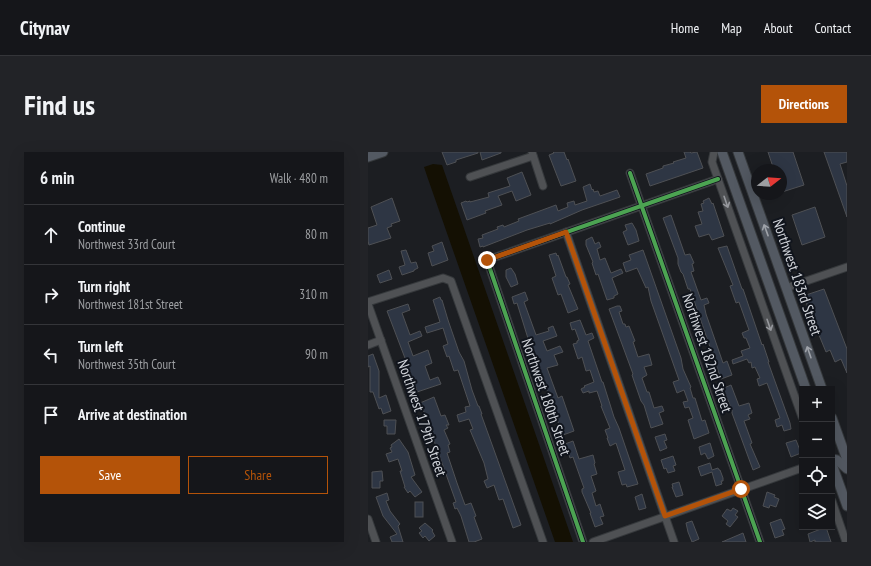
<!DOCTYPE html>
<meta charset="utf-8">
<style>
body{margin:0;font-family:"PT Sans Narrow",sans-serif;background:#222327;color:#f1f3f6}
.controls{position:absolute;right:12px;bottom:12px;display:grid;overflow:hidden;border-radius:0px;box-shadow:0 4px 16px #0002}
.controls button{width:36px;height:36px;display:grid;place-items:center;padding:0;border:0;border-bottom:1px solid #343539;background:#15161a;color:#f1f3f6;font:20px sans-serif}
.compass{position:absolute;left:383px;top:12px;width:36px;height:36px;border-radius:50%;background:#15161a;box-shadow:0 4px 16px #0002;rotate:73deg}
.stop{position:absolute;width:12px;height:12px;margin:-9px;border:3px solid #b45309;border-radius:50%;background:#fff}
.stop.end{background:#b45309;border-color:#fff;box-shadow:0 1px 4px #0008}
.list{margin:0;padding:0;list-style:none}
h2{display:flex;justify-content:space-between;align-items:center;height:52px;margin:0;padding:0 16px;font-size:17px}
h2 small{font-size:13px;font-weight:400;color:#9d9fa2}
.list li{display:grid;grid-template-columns:26px 1fr auto;gap:12px;align-items:center;box-sizing:border-box;height:60px;padding:0 16px;border-top:1px solid #343539}
.list b{display:block;font-size:15px;white-space:nowrap}
.list p{margin:0;font-size:13px;white-space:nowrap;color:#9d9fa2}
.list em{font-size:13px;font-style:normal;color:#9d9fa2}
.actions{display:flex;gap:8px;padding:12px 16px}
.actions a{flex:1;padding:9px 0;border:1px solid #b45309;border-radius:0px;text-align:center;font-size:14px;color:#b45309}
.actions .main{background:#b45309;color:#fff}
.icon{flex:none;width:22px;height:22px;fill:none;stroke:currentColor;stroke-width:2;stroke-linecap:round;stroke-linejoin:round}
.map{position:relative;flex:none;width:479px;height:390px;overflow:hidden;border-radius:0px}
header{display:flex;align-items:center;gap:24px;box-sizing:border-box;height:56px;padding:0 20px;background:#15161a;border-bottom:1px solid #343539}
header strong{font-size:19px}
nav{display:flex;gap:22px;margin-inline-start:auto;font-size:14px}
.intro{display:flex;align-items:center;justify-content:space-between;box-sizing:border-box;height:96px;padding:0 24px}
h1{margin:0;font-size:28px}
.button{padding:10px 18px;border-radius:0px;background:#b45309;color:#fff;font-size:14px;font-weight:700}
main{display:flex;gap:24px;padding:0 24px}
aside{flex:1;background:#15161a;border-radius:0px;box-shadow:0 4px 16px #0002}
.map>svg:first-child{display:block}
</style>
<header>
<strong>Citynav</strong>
<nav><a>Home</a><a>Map</a><a>About</a><a>Contact</a></nav>
</header>
<div class="intro"><h1>Find us</h1><a class="button">Directions</a></div>
<main>
<aside>
<h2>6 min<small>Walk · 480 m</small></h2>
<ul class="list">
<li><svg class="icon" aria-label="ahead" viewBox="0 0 24 24"><path d="M12 20V5M6 11l6-6 6 6"/></svg><div><b>Continue</b><p>Northwest 33rd Court</p></div><em>80 m</em></li>
<li><svg class="icon" aria-label="right" viewBox="0 0 24 24"><path d="M7 20v-9h11M14 6l5 5-5 5"/></svg><div><b>Turn right</b><p>Northwest 181st Street</p></div><em>310 m</em></li>
<li><svg class="icon" aria-label="left" viewBox="0 0 24 24"><path d="M17 20v-9H6M10 6l-5 5 5 5"/></svg><div><b>Turn left</b><p>Northwest 35th Court</p></div><em>90 m</em></li>
<li><svg class="icon" aria-label="arrive" viewBox="0 0 24 24"><path d="M6 21V4h12l-3 4 3 4H6"/></svg><div><b>Arrive at destination</b></div></li>
</ul>
<div class="actions"><a class="main">Save</a><a>Share</a></div>
</aside>
<div class="map">
<svg width="479" height="390" viewBox="0 0 479 390">
<rect width="100%" height="100%" fill="#1c1e22"/>
<path fill="#141003" d="M65 12 74 13 205 390H187L59 24 56 15Z"/>
<g fill="#2e3644" stroke="#4e5054">
<path d="M74 0H110V1L88 8V10L79 13Z"/>
<path d="M112 0H133V1L114 8Z"/>
<path d="M185 0H196L199 8 200 7 208 29 193 34 181 3 186 1Z"/>
<path d="M316 0H322L323 1 329 0 335 16 282 34 278 22 295 16V14L306 11 305 10 318 6Z"/>
<path d="M400 0H425L436 33 414 40 413 18H406Z"/>
<path d="M456 0H479V10L472 12 479 34V65Z"/>
<path d="M154 20 163 43 148 49 144 39 130 44 134 53 117 59 118 61 99 68 93 51 98 49 99 50 102 49V50L121 45 120 41 142 34 139 26Z"/>
<path d="M222 32 224 38 225 37 226 40 230 39 232 44 249 38 252 45 214 58 182 72V71L159 78 115 95V94L112 95 110 87 115 86 114 83 130 77 129 75 135 73 136 75 151 69 150 67 188 53 190 59 200 55 199 51 206 49 207 53 219 49 215 35Z"/>
<path d="M24 46 32 69 23 72 24 74 19 76 23 86 1 93 0 89V76L9 73 3 55Z"/>
<path d="M341 46 344 52 345 51 356 84 344 88 341 82 331 85 327 74 334 72 330 60 335 59 333 52 336 51 335 49Z"/>
<path d="M447 55 457 85 434 93 424 63Z"/>
<path d="M303 63 317 103 322 102 326 111 324 112 326 119 323 120 333 148 339 146 341 151 336 153 338 162 355 211 359 209 364 223 353 227 322 137H320L315 122 313 120 310 112V106L295 66Z"/>
<path d="M264 71 268 78 271 89 260 93 255 80 259 78 257 73Z"/>
<path d="M224 85 227 92 231 90 233 95 229 97 232 108 237 106 243 121 253 117 255 121 244 126 250 142 246 144V146L239 148 230 122 228 123 224 111 225 110 218 93V88Z"/>
<path d="M74 90 80 108 64 114 60 101 66 99 64 94Z"/>
<path d="M359 94 374 137H375L394 193 395 192 401 210H400L422 271 423 277 416 279 414 273 409 275 407 268 412 266 399 231 391 234 389 227 392 226 387 215 384 216 383 210 381 211 379 207 365 212 364 208 375 204 373 199 382 196 378 186H376L374 181 381 178 371 150 368 151 362 134 365 133 350 96Z"/>
<path d="M38 98 43 111 48 110 50 116 46 118V119L34 123 31 115 37 113 33 99Z"/>
<path d="M275 98 313 206 315 217 323 235 322 236 325 246H327L334 269 337 268 341 281 326 287 320 268 325 266 321 255 317 256 315 250 320 249 316 238 309 241 305 230 311 228 283 149 280 135 278 136 269 116 258 120 255 111 263 108 261 103Z"/>
<path d="M188 101 189 104 190 103 198 125H199L202 132 200 133 210 157 200 161 193 142 190 143 184 126 188 124 181 103Z"/>
<path d="M143 116 147 122 150 132 143 135 138 125V118Z"/>
<path d="M21 118 24 127 12 131 9 123Z"/>
<path d="M456 137 479 197V221L473 207 467 210 462 198 458 200 439 154 438 143Z"/>
<path d="M157 140 160 148 156 150 168 183 181 179 180 176 185 174 189 184 175 189 179 199 192 194 195 200 186 203 190 213 179 216 190 246 194 244 206 279 195 283 183 252H184L180 241 167 209 149 151 146 152 144 145Z"/>
<path d="M72 145 73 148H74L80 168 91 200 96 209 104 238 110 254H111L114 262H113L153 373 145 376 135 347 131 348 126 333 119 336 116 329 120 327 116 311 102 278 105 277 101 267 91 270 89 263 98 260 97 255 102 254 90 218 86 219 81 204 79 205 75 194 80 192 75 176 59 181 57 175 72 170 65 148Z"/>
<path d="M40 152 42 158 34 161 42 183 52 179 54 184 40 190 45 204 60 198 64 211 57 214 62 228 70 225 73 232 49 240 48 235 46 236 43 229H45L40 214 19 159Z"/>
<path d="M249 154H252L254 159 251 160 255 172H257L258 175 261 174 267 189 265 190 270 205 281 202 284 213 276 215 279 223 274 226 279 240H281L286 256 294 254 296 259 291 261 295 272 283 276 276 253 273 249 264 223 265 222 241 157Z"/>
<path d="M212 168 218 183 224 181 226 186 220 189 234 230H235L246 265 251 276 268 326 270 332 259 335 258 332 254 333 250 320 257 318 248 291 242 294 239 286H240L237 278 242 276 233 254H234L229 239 221 241V239L215 241 213 237 217 235 216 234 226 230 222 218 218 219 214 205 210 207 205 192 209 191V189L211 188 207 177 204 178 202 171Z"/>
<path d="M5 202 11 219V246L18 243 23 259 15 262 13 256 11 257 5 240H2V214L0 215V204Z"/>
<path d="M363 233 371 254 381 251 384 261 380 263 382 267 376 269 384 291 382 292 392 315 385 318 364 261V258L356 239V236Z"/>
<path d="M66 245 73 264 77 263 81 273H78L80 276 76 278 82 292 80 293 82 300 79 301 89 331 97 353 103 351 108 364 106 365 114 387 106 390H101L93 364 89 356 87 357 85 351 88 350 60 272V269L52 251Z"/>
<path d="M16 268H28L27 282H19V274H16Z"/>
<path d="M297 282 299 288 296 289 299 296 292 299 287 285Z"/>
<path d="M31 287 40 300 47 323 43 325 54 340 47 345 42 339 40 341 36 335H37L32 319H34L30 307 21 310 18 302 24 300 22 296 24 295 23 293Z"/>
<path d="M428 288 433 301 423 305 418 291Z"/>
<path d="M205 289 211 307 225 303 227 311 226 312 229 322 223 324 228 339 224 341 228 354 232 352 236 364 232 365 235 372 227 375 222 361H223L214 340V337L216 336 205 305 202 306 197 292Z"/>
<path d="M342 291 346 304 340 307 337 301 333 303 331 295Z"/>
<path d="M305 304 308 313 305 314 307 319 300 321 298 316 296 317 293 308Z"/>
<path d="M342 311 344 318 350 316 351 318H352L355 326V329H353L354 332 348 334 344 320 333 324 330 315Z"/>
<path d="M14 319 15 329H12V336H4V320Z"/>
<path d="M311 330 315 343 308 345 304 335H305L304 332Z"/>
<path d="M399 340 407 343 406 345 411 347 408 355 402 353 401 356 395 354Z"/>
<path d="M19 341 21 348 18 349 22 359 32 372 30 374 35 390H24L22 385 29 382 15 364 8 345Z"/>
<path d="M274 342 278 356 271 358 267 345Z"/>
<rect x="47" y="350" width="8" height="15"/>
<path d="M365 356 370 359 367 363 370 365 362 375 358 372 360 369 354 364 359 357 363 359Z"/>
<path d="M413 367 417 377 414 378 416 383 407 386 402 371Z"/>
<path d="M324 369 331 387 324 390 320 380 318 371Z"/>
<path d="M57 371 65 378 64 379 67 384 61 389 57 384 55 386 51 381 54 379 51 376Z"/>
<path d="M458 375 463 390H447V388L442 390 440 382Z"/>
<path d="M375 381 378 390H354Z"/>
</g>
<g fill="none" stroke-linecap="round" stroke-linejoin="round">
<g stroke="#36393c" stroke-width="9">
<g id="minor">
<path d="M164 0 175 34"/>
<path d="M346 0 344 10 434 265"/>
<path d="M262 21 392 390"/>
<path d="M102 25 165 4"/>
<path d="M198 80 306 390"/>
<path d="M418 136 479 115"/>
<path d="M0 150 75 126 83 129 175 390"/>
<path d="M0 152 84 390"/>
<path d="M0 193 13 188"/>
<path d="M464 349 478 390"/>
<path d="M0 367 8 390"/>
<path d="M215 390 119 108 350 27"/>
<path d="M225 390 434 316"/>
</g>
</g>
<g stroke="#36393c" stroke-width="11">
<g id="major">
<path d="M354 0 438 237"/>
<path d="M370 0 454 237"/>
<path d="M0 5 15 0"/>
<path d="M464 266 479 308"/>
<path d="M464 307 469 308 479 317"/>
<path d="M464 312 479 354"/>
</g>
</g>
<use href="#minor" stroke="#4f5154" stroke-width="7"/>
<use href="#major" stroke="#535962" stroke-width="9"/>
<g stroke="#10141c" stroke-width="6">
<g id="cycleway">
<path d="M262 21 392 390"/>
<path d="M215 390 119 108 350 27"/>
</g>
</g>
<use href="#cycleway" stroke="#4ca352" stroke-width="4"/>
</g>
<defs><path id="oneway-shaft" d="M-6 0H5M1.5-3L5.5 0L1.5 3" fill="none" stroke-width="1.6" stroke-linecap="round" stroke-linejoin="round"/></defs>
<g stroke="#96989d">
<use href="#oneway-shaft" transform="translate(358 50) rotate(71)"/>
<use href="#oneway-shaft" transform="translate(401 173) rotate(71)"/>
</g>
<g stroke="#9ea2a9">
<use href="#oneway-shaft" transform="translate(398 78) rotate(-110)"/>
<use href="#oneway-shaft" transform="translate(441 200) rotate(-109)"/>
</g>
<g fill="none" stroke-linecap="round" stroke-linejoin="round">
<path stroke="#b45309" stroke-width="5" d="M119 108 198 80 297 364 373 337"/>
</g>
<g text-anchor="middle" stroke-width="4" stroke-linejoin="round" paint-order="stroke">
<g font-size="15" fill="#d0d3d9" stroke="#10141c">
<text transform="translate(429 125) rotate(71)" y="5">Northwest 183rd Street</text>
<text transform="translate(339 201) rotate(71)" y="5">Northwest 182nd Street</text>
<text transform="translate(178 245) rotate(71)" y="5">Northwest 180th Street</text>
<text transform="translate(54 266) rotate(71)" y="5">Northwest 179th Street</text>
</g>
</g>
</svg>
<div class="controls">
<button>+</button>
<button>−</button>
<button><svg class="icon" aria-label="locate" viewBox="0 0 24 24"><circle cx="12" cy="12" r="6"/><path d="M12 2v4M12 18v4M2 12h4M18 12h4"/></svg></button>
<button><svg class="icon" aria-label="layers" viewBox="0 0 24 24"><path d="M12 4l9 5-9 5-9-5zM3 14l9 5 9-5"/></svg></button>
</div>
<svg class="compass" viewBox="-18 -18 36 36"><path d="M0-13l5 13h-10z" fill="#e53935"/><path d="M0 13l5-13h-10z" fill="#9d9fa2"/></svg>
<div class="stop" style="left:373px;top:337px"></div>
<div class="stop end" style="left:119px;top:108px"></div>
</div>
</main>
